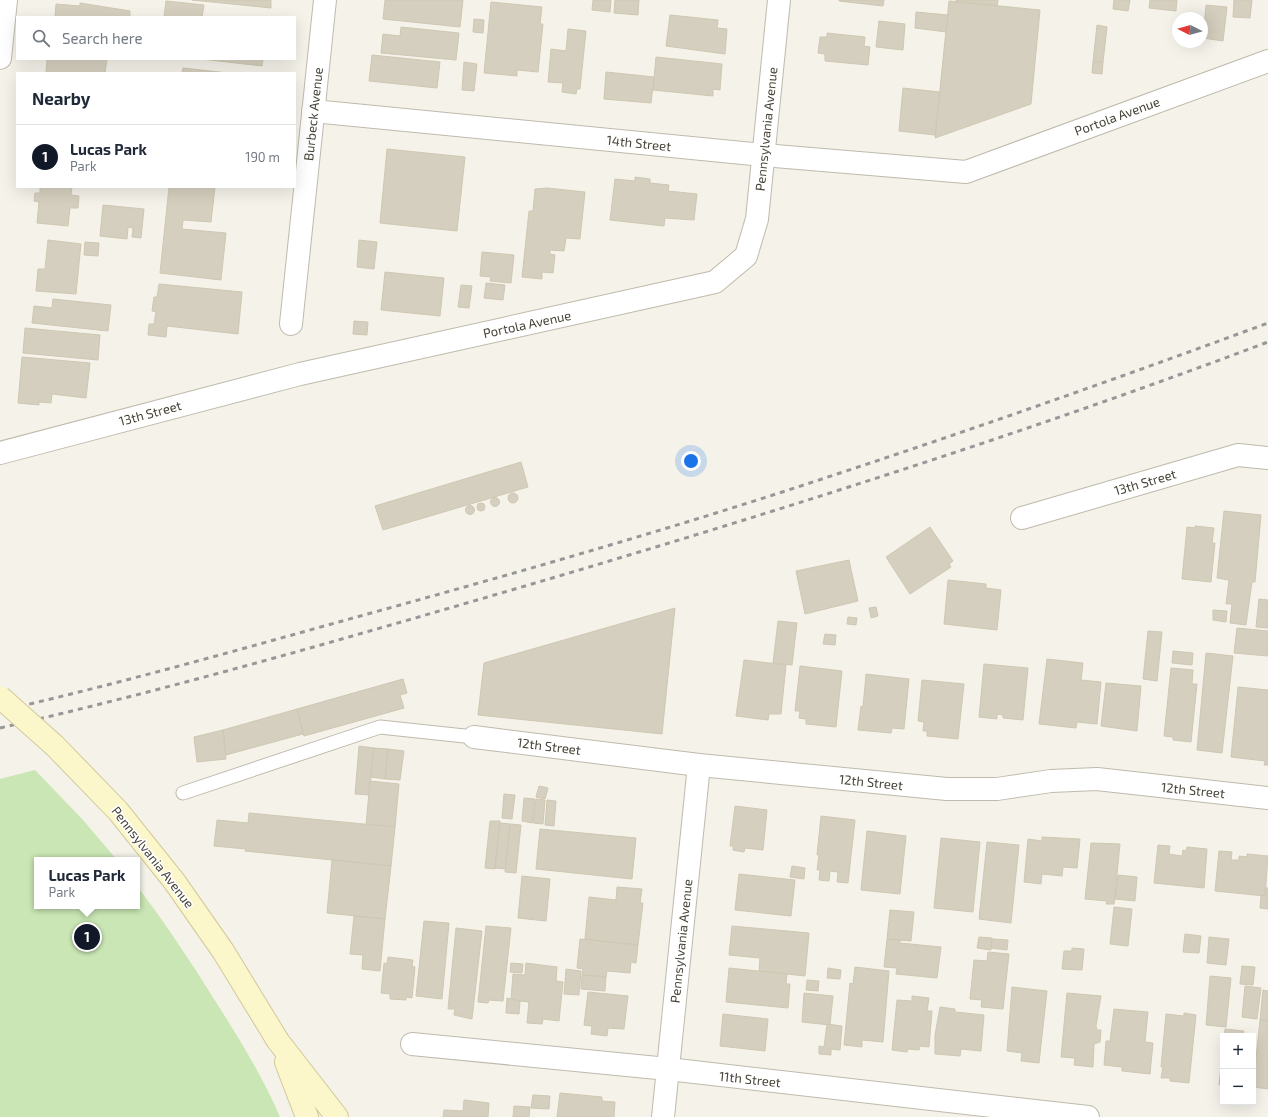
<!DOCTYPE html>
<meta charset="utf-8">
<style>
body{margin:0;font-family:"Exo 2",sans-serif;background:#f6f6f7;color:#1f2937}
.controls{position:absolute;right:12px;bottom:12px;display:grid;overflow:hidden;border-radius:0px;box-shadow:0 4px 16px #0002}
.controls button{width:36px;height:36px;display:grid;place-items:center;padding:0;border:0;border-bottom:1px solid #e0e1e3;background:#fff;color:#1f2937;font:20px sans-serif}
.compass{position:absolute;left:1172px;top:12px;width:36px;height:36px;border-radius:50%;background:#fff;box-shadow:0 4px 16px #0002;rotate:276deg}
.you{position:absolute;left:691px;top:461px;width:14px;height:14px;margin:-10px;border:3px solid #fff;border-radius:50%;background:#1a73e8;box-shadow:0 0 0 6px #1a73e833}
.badge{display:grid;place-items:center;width:26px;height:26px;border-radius:50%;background:#111827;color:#fff;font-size:13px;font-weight:700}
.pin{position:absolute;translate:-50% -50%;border:2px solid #fff;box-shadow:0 1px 4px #0006}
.popup{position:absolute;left:34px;top:857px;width:106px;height:52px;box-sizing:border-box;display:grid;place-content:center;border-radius:0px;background:#fff;filter:drop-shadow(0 1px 3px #0005);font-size:13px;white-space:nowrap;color:#747a83}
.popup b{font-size:15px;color:#1f2937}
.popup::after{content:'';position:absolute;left:50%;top:100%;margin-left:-8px;border:8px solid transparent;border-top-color:#fff}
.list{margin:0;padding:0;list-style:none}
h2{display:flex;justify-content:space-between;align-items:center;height:52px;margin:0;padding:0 16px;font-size:17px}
h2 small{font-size:13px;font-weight:400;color:#747a83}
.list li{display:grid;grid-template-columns:26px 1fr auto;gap:12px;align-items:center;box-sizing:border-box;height:64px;padding:0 16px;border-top:1px solid #e0e1e3}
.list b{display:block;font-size:15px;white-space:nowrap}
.list p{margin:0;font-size:13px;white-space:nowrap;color:#747a83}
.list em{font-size:13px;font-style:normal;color:#747a83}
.icon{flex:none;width:22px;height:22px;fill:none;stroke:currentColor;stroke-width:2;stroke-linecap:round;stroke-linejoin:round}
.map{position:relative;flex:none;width:1268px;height:1117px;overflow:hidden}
.search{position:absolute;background:#fff;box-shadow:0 4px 16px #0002;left:16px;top:16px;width:280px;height:44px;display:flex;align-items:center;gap:10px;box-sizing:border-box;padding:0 14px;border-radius:0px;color:#747a83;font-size:15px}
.panel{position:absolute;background:#fff;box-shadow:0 4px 16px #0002;left:16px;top:72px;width:280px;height:116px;border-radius:0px}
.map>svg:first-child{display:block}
</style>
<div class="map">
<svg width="1268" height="1117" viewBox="0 0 1268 1117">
<rect width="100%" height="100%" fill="#f4f2e9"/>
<path fill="#c9e6b4" d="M35 770 83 820 117 860H37V906H137V886C169 928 198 973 226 1018 246 1050 265 1082 280 1117H0V779Z"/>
<g fill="#d5cfbf" stroke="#cfc7b2">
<path d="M192 0H271V8Z"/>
<path d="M385 0H463L460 27 383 19Z"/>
<path d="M593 0H611L610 12 592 10Z"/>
<path d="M615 0H639L638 15 614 13Z"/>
<path d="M839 0H884L883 6 839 1Z"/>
<path d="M956 0H998L997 6 956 2Z"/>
<path d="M1114 0H1130L1128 11 1113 9Z"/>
<path d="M1150 0H1177L1176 11 1149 8Z"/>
<path d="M1234 0H1252L1250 18 1233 17Z"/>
<path d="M166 1 204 5 202 17H164Z"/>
<path d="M949 1 1040 10 1031 104 935 138Z"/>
<path d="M491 2 542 7 540 24H543L538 72 517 70V76L484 73Z"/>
<path d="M80 3 130 11V17H55L56 4 80 6Z"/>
<path d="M1206 5 1227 7 1223 41 1203 38Z"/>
<path d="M916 12 948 15 946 32 915 28Z"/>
<path d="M670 15 718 20 717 28 727 29 725 54 666 46Z"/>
<path d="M474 19 484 20 483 33 473 32Z"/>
<path d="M879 21 905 24 903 50 876 47Z"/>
<path d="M1097 25 1107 27 1103 62H1093Z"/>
<path d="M401 27 459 33 456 60 381 53 383 34 400 36Z"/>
<path d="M568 29 586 31 580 89H577L576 94 562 92 563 83 548 82 551 49 566 51Z"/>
<path d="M827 33 865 37 864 46 870 47 868 65 825 61V54L818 53 820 37H827Z"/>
<path d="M372 55 440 62 437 88 369 81Z"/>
<path d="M656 57 722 64 720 90 713 89V96L653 90Z"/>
<path d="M47 59H107L105 73H46Z"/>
<path d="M201 59H263L262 66Z"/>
<path d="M464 62 477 64 474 91 462 90Z"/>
<path d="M1093 62H1103L1102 74 1092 73Z"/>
<path d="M183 68 228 73H182Z"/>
<path d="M606 72 654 77 651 103 604 99Z"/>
<path d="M903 88 940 92 935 135 899 131Z"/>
<path d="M387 149 465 157 457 231 380 223Z"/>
<path d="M635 177 650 179V183L669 185 668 191 697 194 694 220 665 218 664 226 610 220 615 179 635 181Z"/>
<path d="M40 187H72L71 195 79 196 78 208H70L68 226 37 223 39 202 34 201 35 193H40Z"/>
<path d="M169 187H215L211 222 183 220 182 229 226 233 221 280 160 273Z"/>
<path d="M547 188 585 192 580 239 566 238 564 251 550 250V254L555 255 553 273 542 272V279L522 277 529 211H533L535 189Z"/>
<path d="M103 205 144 209 141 238 132 237 133 228 128 227 127 239 100 236Z"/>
<path d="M48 240 81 244 76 294 36 291 38 269H45Z"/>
<path d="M359 240 377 242 374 269 357 267Z"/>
<path d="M85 242 99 243 98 256 84 255Z"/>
<path d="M482 252 514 255 511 283 490 281 491 277 480 276Z"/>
<path d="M385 272 444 278 440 316 381 310Z"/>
<path d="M486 283 505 285 503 300 484 298Z"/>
<path d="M159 284 242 292 238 334 167 326 166 337 148 335 149 324H154L156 312 152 311 154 297H157Z"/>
<path d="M461 285 472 286 469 308 458 307Z"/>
<path d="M53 299 111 305 108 331 32 323 34 306 52 308Z"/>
<path d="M354 321 368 322 367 335 353 334Z"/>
<path d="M25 328 100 335 98 360 23 353Z"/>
<path d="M22 357 90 363 86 398 52 394 51 403 39 402V405L18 403Z"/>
<path d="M521 462 528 487 383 530 375 506Z"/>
<circle cx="513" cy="498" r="5"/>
<circle cx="495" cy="502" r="4.5"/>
<circle cx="481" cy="507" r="4"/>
<circle cx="470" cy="510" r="4.5"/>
<path d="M1224 511 1261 515 1255 582H1252L1246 625 1230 623 1232 604H1226L1229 580 1217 578Z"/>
<path d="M1195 526 1214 528 1212 543H1215L1211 582 1182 579 1187 527 1195 528Z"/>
<path d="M930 527 953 561 949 564 951 567 910 594 886 557Z"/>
<path d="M849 560 858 601 805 614 796 571Z"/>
<path d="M948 580 986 584V588L1001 590 997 630 944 624Z"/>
<path d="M1259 599 1268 600V628L1256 627Z"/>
<path d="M876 607 878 616 871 618 869 608Z"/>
<path d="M675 608 662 734 478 715 484 663Z"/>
<path d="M1213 610 1227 611 1226 622 1213 620Z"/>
<path d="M848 617 857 618 856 625 847 624Z"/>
<path d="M778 621 797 623 792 665 773 663Z"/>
<path d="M1237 628 1268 631V656L1234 653Z"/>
<path d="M1148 631 1162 632 1157 681 1143 679Z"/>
<path d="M825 634 836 635 835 645 823 644Z"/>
<path d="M1173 651 1193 653 1192 665 1172 663Z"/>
<path d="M1206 653 1233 656 1222 753 1197 750Z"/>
<path d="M1047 659 1083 663 1081 680 1101 682 1097 724 1077 722 1076 728 1039 724Z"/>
<path d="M744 660 786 665 781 714H769L768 720 736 716Z"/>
<path d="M984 664 1028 668 1023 720 1003 718V715L997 714V719L979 717Z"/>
<path d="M800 666 842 671 836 727 806 724V719L799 718 800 711H795Z"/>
<path d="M1171 668 1193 670 1192 684H1197L1191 742 1173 740V737L1164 736Z"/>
<path d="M866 674 909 679 904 729 892 728 891 733 858 730 861 706 863 707Z"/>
<path d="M403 679 407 693 400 695 404 708 304 736 297 709Z"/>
<path d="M922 680 964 684 958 739 927 736V731H923L924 722 918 721Z"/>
<path d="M1106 683 1141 686 1137 731 1101 726Z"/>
<path d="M1238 687 1268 690V765H1264L1265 761 1231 757Z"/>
<path d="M297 709 303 734 226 755 223 730Z"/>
<path d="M223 730 226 759 197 762 194 737Z"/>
<path d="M359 746 374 748 369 795 355 794Z"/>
<path d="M374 748 388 749 385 779 371 777Z"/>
<path d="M388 749 404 751 400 780 385 779Z"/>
<path d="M370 781 399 784 395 827 366 825Z"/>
<path d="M539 786 548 788 545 799 536 797Z"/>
<path d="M504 794 515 795 512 819 502 818Z"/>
<path d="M524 798 535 799 532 823 522 821Z"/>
<path d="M536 799 545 800 543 824 533 823Z"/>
<path d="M547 800 556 801 554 826 545 825Z"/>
<path d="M735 806 767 810 763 850 745 848 744 852 733 850V846H730Z"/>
<path d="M249 813 395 827 391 866 245 851 246 849 214 846 217 820 248 823Z"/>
<path d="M821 816 855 820 848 883 837 882 838 872 830 871 829 881 819 880 820 870H817L819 855H817Z"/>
<path d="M490 821H500L495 869 485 868Z"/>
<path d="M500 823 510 824 506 869 495 868Z"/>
<path d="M510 824 521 825 516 873 505 872Z"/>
<path d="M540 829 636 838 632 879 536 869Z"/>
<path d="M867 831 906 836 900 894 861 890Z"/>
<path d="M1042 837 1080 839 1077 868 1063 867 1062 876 1042 874 1041 884 1024 882 1028 839 1042 841Z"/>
<path d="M941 838 980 842 973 912 934 908Z"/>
<path d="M987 842 1019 845 1011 923 979 919Z"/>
<path d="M1091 843 1120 844 1114 904H1106L1107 901 1085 899Z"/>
<path d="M1158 845 1170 846 1169 854 1182 856 1183 850 1186 851 1187 847 1207 849 1204 888 1154 883Z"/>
<path d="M1219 851 1232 852 1231 860H1239V856L1247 857V854L1268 856 1265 896 1215 891Z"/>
<path d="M332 860 391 866 385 919 327 913Z"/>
<path d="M792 866 805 868 804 879 790 877Z"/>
<path d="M739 874 795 880 791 916 735 910Z"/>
<path d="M1118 875 1137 877 1135 901 1115 899Z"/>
<path d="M522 876 550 879 546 921 518 918Z"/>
<path d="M617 887 642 889 640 903H643L638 945 585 939 589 897 616 900Z"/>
<path d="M1265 888H1268V909L1260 908 1261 895 1265 896Z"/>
<path d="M1114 907 1132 909 1128 946 1110 944Z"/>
<path d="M890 910 914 912 911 941 887 939Z"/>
<path d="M354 916 385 919 380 971 362 969 363 955 350 954Z"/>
<path d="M424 921 449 923 442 999 416 996Z"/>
<path d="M486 926 511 928 503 1001 489 1000 488 1003 478 1002Z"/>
<path d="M732 926 809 933 805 976 759 971 760 958 729 955Z"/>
<path d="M456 928 482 931 472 1019 454 1015 455 1009H448Z"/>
<path d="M1185 934 1201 936 1199 953 1183 952Z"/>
<path d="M979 937 992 938 991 950 977 948Z"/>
<path d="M1209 937 1229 939 1226 965 1207 963Z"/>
<path d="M580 939 638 945 636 963 631 962 630 973 607 971 606 977 582 975 583 969 577 968Z"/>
<path d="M887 939 900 940V943L941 947 937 978 896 974 897 968 884 967Z"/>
<path d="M992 939 1008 940 1007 950 991 948Z"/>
<path d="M1072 948 1084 949 1082 970 1062 969 1064 951H1072Z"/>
<path d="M988 952 1009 954 1003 1009 981 1007 982 1000 970 999 974 960 987 961Z"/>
<path d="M388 957 413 960 412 966 415 967 412 998 406 997V1000L390 999V994L381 993 384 963 387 964Z"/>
<path d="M511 963 523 964 522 973 510 972Z"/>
<path d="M526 963 557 967 556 981 563 982 559 1021 543 1019 542 1024 527 1023 529 1002 511 1000 513 974 525 975Z"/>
<path d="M1242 966 1255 967 1253 985 1240 984Z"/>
<path d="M855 967 889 971 883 1042 862 1040V1047L844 1045 850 983 853 984Z"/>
<path d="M729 968 787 974 786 984H790L788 1008 726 1002Z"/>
<path d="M828 968 841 970 840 979 827 978Z"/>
<path d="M566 969 581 971 579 995 564 994Z"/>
<path d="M582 975 606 977 605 991 581 989Z"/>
<path d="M1210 976 1231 978 1226 1027 1206 1025Z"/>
<path d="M807 980 819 981 818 991 806 990Z"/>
<path d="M1245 986 1261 988 1257 1019 1242 1017Z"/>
<path d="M1012 987 1047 991 1039 1063 1021 1061 1022 1053 1007 1051Z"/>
<path d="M1263 990 1268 991V1021L1260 1020Z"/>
<path d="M588 992 628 996 624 1029 608 1028 607 1036 591 1034 592 1026 584 1025Z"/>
<path d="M804 993 833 996 830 1025 802 1022Z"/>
<path d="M1067 993 1101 996 1096 1026 1097 1030H1101L1100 1042 1094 1044 1093 1067 1074 1065 1075 1058 1061 1057Z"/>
<path d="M912 996 929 998 927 1011H932L929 1047 920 1046 919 1050 908 1049 907 1052 892 1050 897 1000 912 1001Z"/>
<path d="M507 998 520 1001 519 1014 506 1013Z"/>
<path d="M940 1007 955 1009V1012L984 1015 981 1051 961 1049 960 1056 935 1054V1035Z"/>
<path d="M1114 1009 1148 1012 1145 1042 1153 1043 1150 1074 1122 1071V1067L1104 1065 1106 1041H1110Z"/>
<path d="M1184 1013 1196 1015 1189 1083 1170 1081V1078H1161L1163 1067H1161L1166 1014 1184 1016Z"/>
<path d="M723 1014 768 1019 765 1051 720 1046Z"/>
<path d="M1260 1020 1268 1021V1089L1253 1087Z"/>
<path d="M827 1024 842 1026 840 1050 831 1049V1055L819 1054V1046L824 1047Z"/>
<path d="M1225 1029 1244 1031 1243 1036H1224Z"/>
<path d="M1223 1047V1085H1219Z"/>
<path d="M560 1093 602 1097V1101L615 1102 614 1117H557Z"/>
<path d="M533 1095 550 1096 549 1109 531 1108Z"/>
<path d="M464 1100 489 1103 488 1117H443L444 1110 463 1111Z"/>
<path d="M514 1106 530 1107 529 1117H513Z"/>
</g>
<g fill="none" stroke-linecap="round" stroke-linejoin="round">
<g stroke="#bfbaac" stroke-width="15">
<path id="service" d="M183 793 380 727 474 737"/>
</g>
<g stroke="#bfbaac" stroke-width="24">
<g id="minor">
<path d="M0 58 6 0"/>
<path d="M313 111 763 155 966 172 1268 61"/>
<path d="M291 324 325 0"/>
<path d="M0 453 300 374 715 282 746 256 757 219 779 0"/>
<path d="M1022 518 1238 455 1268 458"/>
<path d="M474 737 699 765 947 789H997L1051 781 1097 779 1268 798"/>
<path d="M412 1044 668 1069 1088 1117"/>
<path d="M663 1117 699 765"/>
</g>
</g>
<g stroke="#d1c99a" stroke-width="24">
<g id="secondary">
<path d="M278 1041 337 1117"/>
<path d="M286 1062 307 1117"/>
</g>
</g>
<use href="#service" stroke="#fff" stroke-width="13"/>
<use href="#minor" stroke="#fff" stroke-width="22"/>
<use href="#secondary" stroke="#fcf6cb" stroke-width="22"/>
<g stroke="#979797" stroke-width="3" stroke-dasharray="5 5" stroke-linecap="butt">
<path d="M0 711C113 685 224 654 335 623 502 577 669 530 834 475 980 427 1124 376 1268 323"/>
<path d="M0 728C171 689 340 640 508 591 764 516 1018 436 1268 342"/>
</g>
<g stroke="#d1c99a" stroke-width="24" stroke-linecap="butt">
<path id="secondary-bridge" d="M0 697 55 746 118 811 174 881 223 951 278 1041"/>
</g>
<use href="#secondary-bridge" stroke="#fcf6cb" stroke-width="22"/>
</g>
<g text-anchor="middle" stroke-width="3" stroke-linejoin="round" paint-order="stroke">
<g font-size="13" fill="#474338" stroke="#fff">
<text transform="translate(313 114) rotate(-84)" y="5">Burbeck Avenue</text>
<text transform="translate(1117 116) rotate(-20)" y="5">Portola Avenue</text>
<text transform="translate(766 129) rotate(-84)" y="5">Pennsylvania Avenue</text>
<text transform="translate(639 143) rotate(6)" y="5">14th Street</text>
<text transform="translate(527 324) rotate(-12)" y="5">Portola Avenue</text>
<text transform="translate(150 413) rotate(-15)" y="5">13th Street</text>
<text transform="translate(1145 482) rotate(-16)" y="5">13th Street</text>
<text transform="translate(549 746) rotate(7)" y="5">12th Street</text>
<text transform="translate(871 782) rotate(6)" y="5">12th Street</text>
<text transform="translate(1193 790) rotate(6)" y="5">12th Street</text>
<text transform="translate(153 857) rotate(52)" y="5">Pennsylvania Avenue</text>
<text transform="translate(681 941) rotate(-84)" y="5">Pennsylvania Avenue</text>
<text transform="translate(750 1079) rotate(6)" y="5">11th Street</text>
</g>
</g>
</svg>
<div class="controls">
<button>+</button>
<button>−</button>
</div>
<svg class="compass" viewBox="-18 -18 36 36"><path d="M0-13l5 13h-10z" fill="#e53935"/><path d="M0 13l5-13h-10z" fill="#747a83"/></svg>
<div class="you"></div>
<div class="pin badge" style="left:87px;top:937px">1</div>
<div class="popup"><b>Lucas Park</b>Park</div>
<div class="search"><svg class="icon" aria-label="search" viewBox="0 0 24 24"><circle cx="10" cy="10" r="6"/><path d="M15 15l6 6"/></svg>Search here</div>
<section class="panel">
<h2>Nearby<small></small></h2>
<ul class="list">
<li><span class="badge">1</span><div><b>Lucas Park</b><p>Park</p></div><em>190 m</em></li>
</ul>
</section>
</div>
